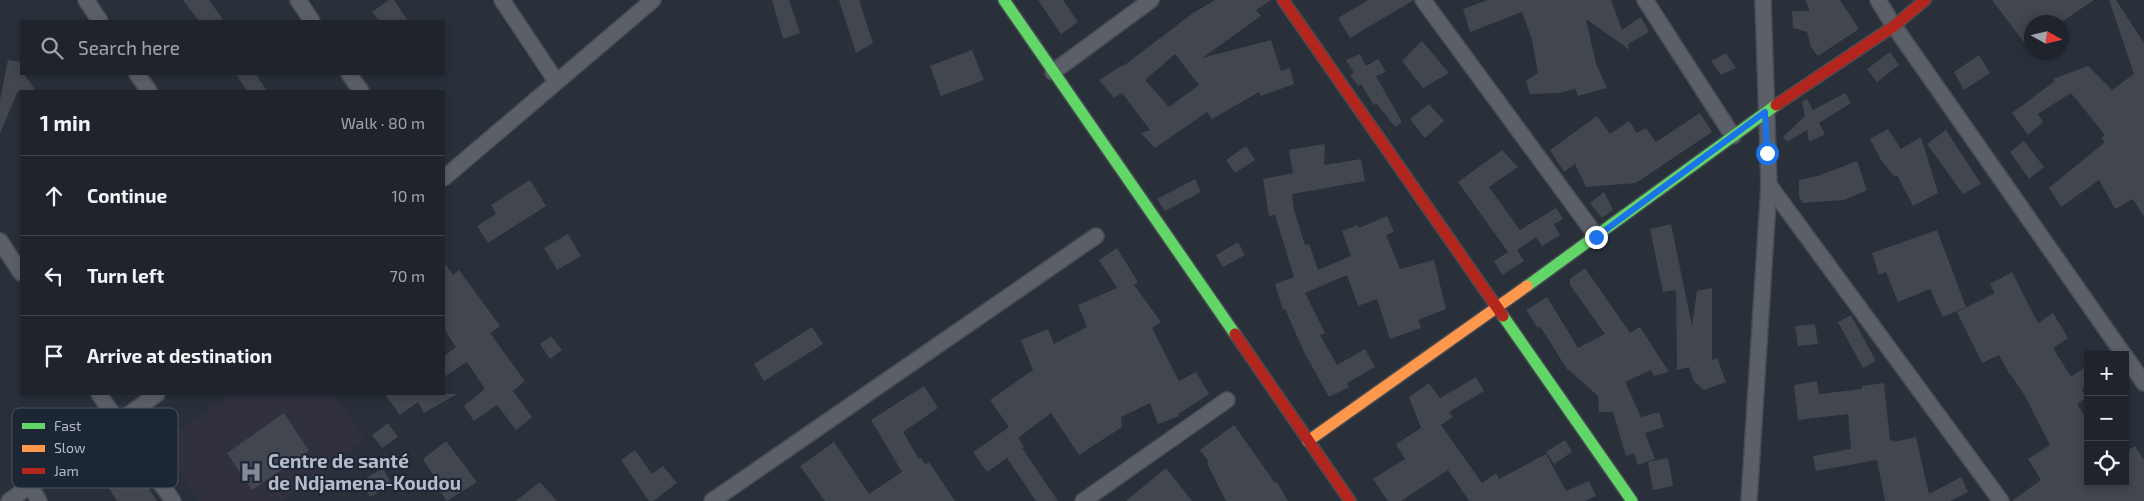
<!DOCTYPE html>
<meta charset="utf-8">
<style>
body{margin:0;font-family:"Exo 2",sans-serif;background:#2c3038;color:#f1f3f6}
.controls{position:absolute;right:15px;bottom:15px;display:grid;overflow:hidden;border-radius:0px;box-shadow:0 2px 8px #0003}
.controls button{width:45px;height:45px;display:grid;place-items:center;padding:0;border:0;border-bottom:1px solid #3c4148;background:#1f242c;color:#f1f3f6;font:25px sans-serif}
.compass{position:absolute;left:2024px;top:15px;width:45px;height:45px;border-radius:50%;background:#1f242c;box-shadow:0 2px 8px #0003;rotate:98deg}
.stop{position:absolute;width:15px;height:15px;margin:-11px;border:4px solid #1a73e8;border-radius:50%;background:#fff}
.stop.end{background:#1a73e8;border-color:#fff;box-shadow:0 1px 5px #0008}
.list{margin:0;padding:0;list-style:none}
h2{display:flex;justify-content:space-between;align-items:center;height:65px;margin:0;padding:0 20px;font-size:21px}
h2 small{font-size:16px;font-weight:400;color:#a1a4a9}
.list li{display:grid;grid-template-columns:32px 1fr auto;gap:15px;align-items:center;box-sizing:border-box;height:80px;padding:0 20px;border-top:1px solid #3c4148}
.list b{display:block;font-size:19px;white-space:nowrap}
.list em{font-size:16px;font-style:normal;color:#a1a4a9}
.icon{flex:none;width:28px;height:28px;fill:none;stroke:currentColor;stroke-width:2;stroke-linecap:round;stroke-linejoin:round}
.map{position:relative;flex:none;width:2144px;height:501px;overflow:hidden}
.search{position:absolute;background:#1f242c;box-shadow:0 2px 8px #0003;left:20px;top:20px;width:425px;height:55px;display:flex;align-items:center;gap:12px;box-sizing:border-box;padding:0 18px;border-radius:0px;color:#a1a4a9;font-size:19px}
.panel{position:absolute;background:#1f242c;box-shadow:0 2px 8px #0003;left:20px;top:90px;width:425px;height:305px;border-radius:0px}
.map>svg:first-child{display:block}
</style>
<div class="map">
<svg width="2144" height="501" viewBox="0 0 2144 501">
<rect width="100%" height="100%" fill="#29303a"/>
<path fill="#31303f" d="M232 394H335L365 440 282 501H199L160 443Z"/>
<g fill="#41464f" fill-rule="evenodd">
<path d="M183 0H209L224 21H199Z"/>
<path d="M389 0H394L408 21H379L372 12Z"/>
<path d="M772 0H789L800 33 783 39Z"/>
<path d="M839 0H859L873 43 856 53Z"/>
<path d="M1038 0H1063L1078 22 1061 34Z"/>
<path d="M1215 0H1271L1256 10 1261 16 1202 58 1271 40 1281 71 1290 68 1294 84 1261 96 1259 92 1212 119 1207 112 1155 148 1141 133 1150 130 1122 93 1114 98 1099 80 1121 66 1122 67 1193 13ZM1175 54 1199 85 1169 107 1145 80Z"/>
<path d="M1368 0H1414L1350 38 1338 18Z"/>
<path d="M1488 0H1611L1622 30 1641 17 1649 32 1628 44 1630 50 1586 19 1596 64 1607 88 1578 96 1575 89 1559 93 1530 94 1526 81 1538 73 1532 40 1522 12 1470 32 1463 9Z"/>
<path d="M1805 0H1840L1859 29 1818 56 1811 47 1807 32 1793 28 1792 11H1810Z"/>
<path d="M1992 0H2094L2063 21 2032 22V53Z"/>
<path d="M2109 0H2116L2144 43V217L2133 199 2115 209 2099 180 2061 207 2049 188 2105 142 2101 138 2105 135 2071 93 2038 114 2043 122 2028 135 2012 113 2055 81 2053 79 2088 66 2112 90 2134 74Z"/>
<path d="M1422 41 1449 73 1423 88 1402 61Z"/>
<path d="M972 50 984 80 941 96 930 66Z"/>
<path d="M1890 52 1899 65 1877 82 1867 69Z"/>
<path d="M1726 53 1736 68 1721 75 1711 61Z"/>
<path d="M1360 54 1366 66 1378 59 1386 72 1376 76 1402 122 1395 127 1376 103 1374 105 1361 84 1358 86 1350 75 1354 73 1346 60Z"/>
<path d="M1979 55 1990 73 1964 90 1954 72Z"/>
<path d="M8 60 21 62V74H24L36 91H18L0 133V100Z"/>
<path d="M236 74H256L267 91H247Z"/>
<path d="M1845 93 1851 103 1819 123 1825 134 1809 142 1807 130 1787 142 1783 137 1805 116 1802 102 1807 99 1813 110Z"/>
<path d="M1429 104 1444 121 1425 138 1410 119Z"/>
<path d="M1700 113 1712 132 1636 183 1586 187 1575 164 1564 172 1550 150 1597 116 1610 134 1629 121 1637 133 1646 128 1656 142Z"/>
<path d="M1888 129 1901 149 1921 137 1938 193 1913 206 1897 175 1895 177 1881 160 1870 139Z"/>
<path d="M1946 130 1981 184 1963 194 1927 144Z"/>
<path d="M2024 141 2044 167 2029 179 2010 152Z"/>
<path d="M1325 144 1324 165 1361 159 1365 181 1292 194 1294 210 1305 245 1309 244 1318 270 1351 256 1342 231 1358 225 1359 228 1387 216 1394 232 1386 235 1400 269 1434 260 1446 309 1418 320 1421 328 1390 339 1377 299 1358 306 1347 275 1305 293 1325 333 1320 335 1337 365 1365 349 1375 367 1347 383 1349 387 1329 397 1304 352 1285 309 1283 310 1275 284 1294 277 1275 215 1269 216 1263 179 1293 173 1289 150Z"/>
<path d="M1246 146 1255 160 1235 173 1226 160Z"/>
<path d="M1502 150 1518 167 1489 187 1520 230 1556 208 1563 219 1554 224 1560 235 1542 246 1536 237 1517 250 1524 261 1502 275 1494 261 1508 252 1458 182Z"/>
<path d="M1857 161 1867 190 1844 200 1803 203 1799 197V180L1818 176Z"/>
<path d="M1195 179 1201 192 1165 211 1157 199Z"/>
<path d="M530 180 546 206 488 243 477 226 496 214 491 205Z"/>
<path d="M1604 192 1613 210 1602 218 1590 203Z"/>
<path d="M1671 224 1692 326 1697 291 1712 288V360L1717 358 1726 382 1704 390 1694 381 1689 367 1677 370 1676 290 1663 292 1650 229Z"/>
<path d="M1937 230 1966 307 1943 317 1930 289 1898 302 1886 272 1879 275 1872 253Z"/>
<path d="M568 234 581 256 557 270 544 248Z"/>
<path d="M1238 242 1245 255 1223 267 1216 255Z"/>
<path d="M1117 248 1138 282 1134 285 1161 322 1152 328 1179 381 1196 372 1209 394 1178 414 1179 416 1158 424 1150 403 1121 417 1122 427 1079 455 1051 413 1018 438 1024 447 1022 448 1058 501H1036L1007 458 987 472 973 452 1009 427 990 400 1033 370 1021 340 1048 329 1054 344 1087 327 1078 305 1117 288 1099 260Z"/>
<path d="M444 262 453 275 459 270 500 326 490 333 525 381 513 391 532 417 516 430 497 405 474 421 464 406 485 389 467 362 444 377V356L456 347 444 329Z"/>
<path d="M1585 268 1630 333 1640 327 1669 372 1654 376 1651 370 1625 382 1641 417 1659 412 1664 427 1645 433 1655 459 1638 465 1634 453 1626 456 1613 412H1599L1598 396 1569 370 1568 371 1540 326 1538 328 1526 310 1547 297 1578 348 1605 334 1570 285V279Z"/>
<path d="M2012 272 2038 323 2053 313 2068 338 2053 348 2071 377 2088 365V385L2082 390 2087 397 2077 404 2088 422V482H2125V452L2135 446 2144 460V501H2012L2041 480 2028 459 2050 445 2025 396 2011 375H2010L1999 355 1982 363 1957 312 1995 293 1990 284Z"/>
<path d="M1851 315 1876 361 1863 368 1838 322Z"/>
<path d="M1815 324 1818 344 1798 346 1795 326Z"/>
<path d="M812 327 823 344 764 381 754 364Z"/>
<path d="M551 336 562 350 550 359 540 344Z"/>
<path d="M1476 377 1484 391 1449 412 1453 417 1441 425 1482 483 1496 473 1499 479 1546 454 1566 491 1589 481 1596 496 1585 501H1469L1448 470 1401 501H1388L1373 479 1405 459 1396 444 1421 428 1409 397 1429 383 1440 398Z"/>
<path d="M1817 381 1819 394 1862 389V386L1884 383 1890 441 1893 440 1894 442 1916 437 1929 494 1961 477 1968 492 1950 501H1885L1877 460 1816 471 1813 456 1851 449 1848 414 1798 420 1794 385Z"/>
<path d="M924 386 938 408 903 432 919 459 921 458 925 464 929 462 955 501H825L800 466 834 442 869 494 902 472 871 420Z"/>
<path d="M385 394H457L424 413 418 402 400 415Z"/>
<path d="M284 413 309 451 252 490 227 453Z"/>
<path d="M388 423 398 437 382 448 372 435Z"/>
<path d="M1234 425 1275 483 1277 482 1288 501H1226L1207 463 1209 462 1200 450Z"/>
<path d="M1565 440 1572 452 1554 464 1546 452Z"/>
<path d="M446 441 477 482 447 501 437 487 439 485 423 459Z"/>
<path d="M635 450 652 474 663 466 677 483 653 501H649L621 460Z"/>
<path d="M1668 458 1673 486 1653 490 1648 462Z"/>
<path d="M133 465 157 501H117L106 484Z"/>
<path d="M383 468 392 485 370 497 361 481Z"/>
<path d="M1166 468 1192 501H1126Z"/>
<path d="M540 482 557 501H516Z"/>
</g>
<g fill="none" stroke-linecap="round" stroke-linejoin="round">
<g stroke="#464b53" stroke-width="18">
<g id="street">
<path d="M86 0 100 21"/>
<path d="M298 0 312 21"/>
<path d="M502 0 556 81"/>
<path d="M1423 0 1597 237"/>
<path d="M1645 0 1733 136"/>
<path d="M1878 0 1894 26 2124 355"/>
<path d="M1053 72 1151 0"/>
<path d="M137 74 149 91"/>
<path d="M349 74 361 91"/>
<path d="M444 178 653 0"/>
<path d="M1769 185 2001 501"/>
<path d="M0 241 21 273"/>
<path d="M2125 356 2144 383"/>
<path d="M99 394 173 501"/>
<path d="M30 486 39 501"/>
<path d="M9 501 157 394"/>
<path d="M712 501 1096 236"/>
<path d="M1083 501 1227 400"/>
<path d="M1749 501 1769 185 1763 0"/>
</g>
</g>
<g stroke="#464b53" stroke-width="14">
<g id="fast">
<path d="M1004 0 1235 334"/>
<path d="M1527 286 1776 105"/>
<path d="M1503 316 1632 501"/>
</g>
</g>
<g stroke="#464b53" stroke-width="14">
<path id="slow" d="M1308 441 1527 286"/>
</g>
<g stroke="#464b53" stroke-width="14">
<g id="jam">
<path d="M1283 0 1503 316"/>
<path d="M1776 105 1894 26 1925 0"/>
<path d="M1235 334 1350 501"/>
</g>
</g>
<use href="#street" stroke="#5b5f67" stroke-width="15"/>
<use href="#fast" stroke="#63d668" stroke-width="11"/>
<use href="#slow" stroke="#ff974d" stroke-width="11"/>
<use href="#jam" stroke="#b3261e" stroke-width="11"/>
</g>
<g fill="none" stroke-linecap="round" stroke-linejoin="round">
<path stroke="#1a73e8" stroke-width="6" d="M1596 237 1765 112 1767 153"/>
</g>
<defs>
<g id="hospital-bare" transform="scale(1.725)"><path d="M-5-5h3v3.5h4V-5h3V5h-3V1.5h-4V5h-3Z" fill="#838b98" stroke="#1d2635" stroke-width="2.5" paint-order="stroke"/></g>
</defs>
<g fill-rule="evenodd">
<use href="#hospital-bare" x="251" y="472"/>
</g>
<g text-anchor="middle" stroke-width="4" stroke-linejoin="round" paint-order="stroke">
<g font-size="19" font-weight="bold" fill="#b4bcca" stroke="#1d2635" text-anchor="start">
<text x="268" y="468">Centre de santé<tspan x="268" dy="22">de Ndjamena-Koudou</tspan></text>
</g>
</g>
<rect x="12" y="408" width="166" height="80" rx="8" fill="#1d2635" stroke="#4a5362" stroke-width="1"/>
<rect x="22" y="423" width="23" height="6" fill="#63d668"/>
<rect x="22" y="445" width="23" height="7" fill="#ff974d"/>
<rect x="22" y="468" width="23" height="6" fill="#b3261e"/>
<g font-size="14" fill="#b4bcca">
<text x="54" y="431">Fast</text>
<text x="54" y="453">Slow</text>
<text x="54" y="476">Jam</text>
</g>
</svg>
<div class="controls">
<button>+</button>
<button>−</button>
<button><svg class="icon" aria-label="locate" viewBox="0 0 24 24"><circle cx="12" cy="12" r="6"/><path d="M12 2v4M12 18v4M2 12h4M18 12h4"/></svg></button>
</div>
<svg class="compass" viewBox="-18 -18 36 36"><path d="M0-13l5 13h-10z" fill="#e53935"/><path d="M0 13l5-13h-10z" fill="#a1a4a9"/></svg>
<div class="stop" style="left:1767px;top:153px"></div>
<div class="stop end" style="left:1596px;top:237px"></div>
<div class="search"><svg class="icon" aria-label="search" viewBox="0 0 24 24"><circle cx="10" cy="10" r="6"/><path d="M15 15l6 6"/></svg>Search here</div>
<section class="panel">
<h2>1 min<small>Walk · 80 m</small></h2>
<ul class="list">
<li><svg class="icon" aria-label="ahead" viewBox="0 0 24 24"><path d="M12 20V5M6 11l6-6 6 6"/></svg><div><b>Continue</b></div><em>10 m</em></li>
<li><svg class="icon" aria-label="left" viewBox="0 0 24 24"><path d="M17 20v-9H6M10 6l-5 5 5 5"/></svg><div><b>Turn left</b></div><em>70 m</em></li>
<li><svg class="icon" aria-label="arrive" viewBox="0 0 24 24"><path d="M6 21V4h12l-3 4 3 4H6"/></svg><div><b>Arrive at destination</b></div></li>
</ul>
</section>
</div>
